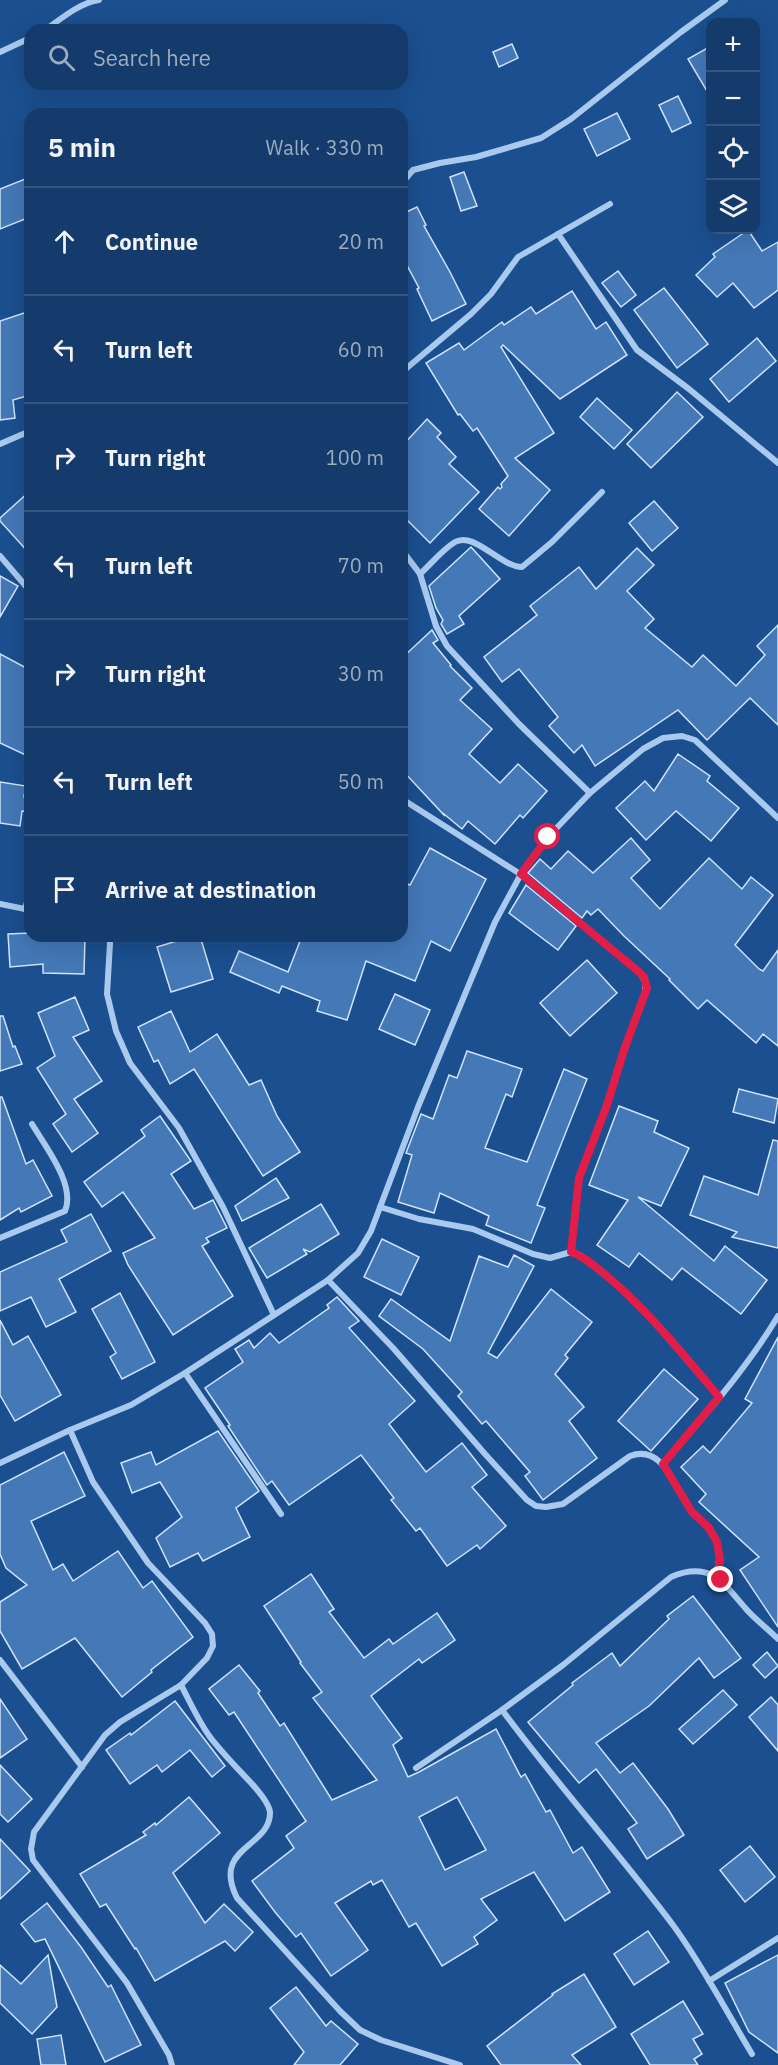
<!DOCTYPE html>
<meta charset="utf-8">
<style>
body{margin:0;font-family:"IBM Plex Sans",sans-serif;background:#214673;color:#f1f3f6}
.controls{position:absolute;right:18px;top:18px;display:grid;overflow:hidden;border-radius:12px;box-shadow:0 6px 24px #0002}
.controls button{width:54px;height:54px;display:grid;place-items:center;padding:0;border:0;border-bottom:2px solid #33557e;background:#143b6b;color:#f1f3f6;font:30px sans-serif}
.stop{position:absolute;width:18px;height:18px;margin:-14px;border:4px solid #e11d48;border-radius:50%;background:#fff}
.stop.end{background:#e11d48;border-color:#fff;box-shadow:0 2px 6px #0008}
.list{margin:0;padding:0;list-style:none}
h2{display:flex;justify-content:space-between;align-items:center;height:78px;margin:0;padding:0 24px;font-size:26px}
h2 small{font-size:20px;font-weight:400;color:#9dadc1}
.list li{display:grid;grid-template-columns:39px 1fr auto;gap:18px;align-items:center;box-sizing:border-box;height:108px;padding:0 24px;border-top:2px solid #33557e}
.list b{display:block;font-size:22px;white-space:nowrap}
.list em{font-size:20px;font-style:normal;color:#9dadc1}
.icon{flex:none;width:33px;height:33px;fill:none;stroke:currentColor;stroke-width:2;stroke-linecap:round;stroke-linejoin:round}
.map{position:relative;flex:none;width:778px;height:2065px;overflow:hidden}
.search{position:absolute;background:#143b6b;box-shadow:0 6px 24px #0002;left:24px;top:24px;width:384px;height:66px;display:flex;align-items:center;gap:15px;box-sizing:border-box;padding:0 21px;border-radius:18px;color:#9dadc1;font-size:22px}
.panel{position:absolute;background:#143b6b;box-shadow:0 6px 24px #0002;left:24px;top:108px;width:384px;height:834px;border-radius:18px}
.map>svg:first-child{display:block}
</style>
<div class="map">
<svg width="778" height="2065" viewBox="0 0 778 2065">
<rect width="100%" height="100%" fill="#1b4f8f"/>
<g fill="#4478b7" stroke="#cfe3fa" stroke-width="1.5" fill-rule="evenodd">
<path d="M512 44 518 58 499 67 493 52Z"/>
<path d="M711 46V98L688 59Z"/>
<path d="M678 96 691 123 672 132 659 105Z"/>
<path d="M617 113 630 139 597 156 584 129Z"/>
<path d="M464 172 477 206 461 211 450 177Z"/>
<path d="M30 177V217L0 229V189Z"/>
<path d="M417 207 426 225 424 226 450 272 466 304 432 321 417 289 419 288 402 256V214Z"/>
<path d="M748 230 762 251 778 242V290L754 308 733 283 717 297 696 275 715 257 713 254Z"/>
<path d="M618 271 636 295 621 307 602 283Z"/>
<path d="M664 288 708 344 677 368 634 310Z"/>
<path d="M572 291 596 329 606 322 627 355 560 399 503 345 501 347 554 433 515 458 550 490 509 536 479 509 498 487 500 489 502 487 501 484 508 476 477 428 473 431 460 414 458 415 426 363 459 343 464 350 502 322 504 325 531 307 536 314Z"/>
<path d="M30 311V395L13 400 15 418 0 420V321Z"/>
<path d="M757 338 776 361 729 402 710 379Z"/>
<path d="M677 392 703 417 651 468 627 444Z"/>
<path d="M597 398 632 430 614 449 580 417Z"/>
<path d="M427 419 441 433 437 437 456 457 449 464 479 492 430 543 402 515V446Z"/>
<path d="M30 491V554L0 521V518Z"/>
<path d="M654 501 678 528 652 551 629 523Z"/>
<path d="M471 547 500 579 459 616 464 624 447 634 441 624 443 620 436 608 429 586Z"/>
<path d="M637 548 654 565 627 591 654 619 645 628 692 667 703 655 736 686 765 655 757 646 778 625V725L750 698 707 740 678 710 595 766 582 745 574 753 549 726 558 717 519 669 502 682 484 657 537 615 530 606 579 567 596 589Z"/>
<path d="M0 576 18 586 0 617Z"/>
<path d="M432 630 438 640 433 643 451 665 450 666 472 688 460 700 492 729 469 754 500 783 518 764 547 791 523 818 520 815 495 844 468 821 462 829 444 814V815L402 770V658Z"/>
<path d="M0 654 30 670V757L0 743Z"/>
<path d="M678 754 710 776 707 781 739 808 711 841 676 811 646 840 616 808 645 781 654 791Z"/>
<path d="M0 782 26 786 24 797 30 798V812L22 811 20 826 0 823Z"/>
<path d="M631 838 650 860 631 878 660 909 709 858 742 889 751 877 773 895 735 945 759 969 763 971 778 950V1046L763 1034 756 1043 707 1000 698 1009 669 980 670 979 624 936 598 909 591 915 587 911 582 918 528 873 540 859 551 869 568 851 593 873Z"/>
<path d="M430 848 486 879 450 951 431 941 415 981 366 961 347 1020 317 1011 320 1001 282 986 279 993 230 972 239 951 288 972 302 936H402V882L410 885Z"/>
<path d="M526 885 576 926 558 950 509 913Z"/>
<path d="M30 933V936L85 937 84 974 43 973V964L10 967 8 934Z"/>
<path d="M193 936H200L213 979 171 992 157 947Z"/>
<path d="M587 960 617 993 570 1036 540 1003Z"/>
<path d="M395 994 430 1010 415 1045 379 1029Z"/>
<path d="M75 997 89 1030 73 1037 102 1081 74 1099 98 1133 72 1152 53 1124 66 1114 37 1068 55 1056 38 1013Z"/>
<path d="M171 1011 190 1052 217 1034 249 1085 261 1080 277 1116 300 1152 263 1176 194 1069 170 1084 158 1060 154 1062 138 1027Z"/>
<path d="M0 1016H3L13 1047 15 1046 22 1064 0 1071Z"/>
<path d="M467 1051 522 1069 512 1097 506 1094 485 1148 527 1162 564 1069 587 1079 537 1205 545 1208 531 1243 486 1225 489 1216 440 1193 434 1213 398 1202 412 1155 406 1153 421 1114 433 1119 449 1075 457 1078Z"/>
<path d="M739 1089 778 1099 774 1123 733 1112Z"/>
<path d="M0 1097H2L26 1164 33 1160 52 1196 21 1212 19 1208 0 1220Z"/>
<path d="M619 1106 658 1121 654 1132 689 1148 661 1206 638 1197 714 1261 725 1246 767 1280 741 1314 682 1268 672 1280 639 1253 629 1267 597 1245 628 1200 589 1185Z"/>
<path d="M160 1116 191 1161 171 1174 194 1209 213 1200 227 1228 206 1238 209 1242 202 1246 233 1296 173 1335 128 1265 123 1253 155 1238 123 1192 102 1207 84 1182 145 1136 141 1130Z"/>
<path d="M773 1140 778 1141V1248L732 1237 737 1232 690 1215 704 1176 758 1195Z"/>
<path d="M276 1178 289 1198 242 1221 235 1206Z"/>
<path d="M321 1204 339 1234 310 1252 303 1249 307 1254 267 1278 249 1248Z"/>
<path d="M91 1214 111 1251 59 1279 76 1312 46 1327 31 1297 0 1311V1272L67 1242 61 1230Z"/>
<path d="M382 1239 419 1257 401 1295 364 1277Z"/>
<path d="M514 1255 534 1266 488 1353 497 1358 551 1289 592 1322 565 1355 568 1358 555 1374 584 1407 569 1421 597 1458 543 1500 525 1476 530 1472 486 1421 482 1424 458 1396 462 1392 423 1349 379 1316 391 1299 450 1341 479 1256 508 1267Z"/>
<path d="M120 1293 155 1362 122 1379 110 1357 116 1353 92 1309Z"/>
<path d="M337 1297 359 1321 349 1328 415 1401 389 1424 426 1472 462 1443 487 1475 472 1487 506 1526 480 1549 477 1545 447 1566 420 1528 416 1531 391 1500 394 1498 361 1455 289 1505 272 1481 267 1485 228 1426 230 1425 205 1388 243 1362 235 1349 249 1340 254 1348 270 1333 279 1343 329 1308 327 1305Z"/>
<path d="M0 1320 13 1345 28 1336 61 1395 15 1421 0 1395Z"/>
<path d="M778 1337V1627L740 1570 759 1557 699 1502 706 1494 681 1467 703 1446 710 1453 752 1403 745 1399Z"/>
<path d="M664 1369 698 1399 651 1451 618 1421Z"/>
<path d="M218 1431 259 1491 236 1508 250 1537 203 1561 198 1553 170 1567 156 1538 182 1517 160 1482 132 1493 121 1463 151 1452 156 1465Z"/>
<path d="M64 1452 85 1496 31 1521 53 1570 63 1564 73 1581 118 1551 143 1588 152 1581 193 1637 151 1670 152 1672 122 1697 75 1638 22 1669 0 1631V1602L27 1585 6 1568 0 1554V1485Z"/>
<path d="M311 1574 334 1609 329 1612 364 1658 389 1639 393 1644 437 1613 455 1640 422 1663 419 1659 371 1696 402 1738 393 1745 408 1777 419 1772 496 1729 521 1777 525 1774 546 1812 550 1810 573 1853 582 1847 610 1892 565 1921 534 1872 481 1899 497 1920 474 1937 478 1944 442 1966 416 1923 409 1927 382 1880 373 1885 371 1881 335 1903 368 1950 331 1976 301 1933 296 1937 275 1912 252 1881 294 1848 286 1836 306 1821 234 1712 229 1715 209 1689 239 1665 260 1691 258 1693 280 1726 284 1723 332 1800 377 1780 313 1698 322 1692 300 1663 301 1662 264 1606ZM457 1797 486 1850 445 1870 419 1817Z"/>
<path d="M693 1596 741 1658 714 1678 699 1658 649 1706 596 1743 620 1773 633 1763 668 1809 684 1835 647 1859 628 1829 637 1823 596 1769 579 1783 528 1722 573 1685 572 1683 612 1653 620 1666 669 1619 667 1616Z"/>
<path d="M767 1652 778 1666 765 1678 753 1665Z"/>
<path d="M723 1690 737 1705 693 1744 679 1729Z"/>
<path d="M771 1697 778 1705V1751L749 1717Z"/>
<path d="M0 1699 27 1739 0 1758Z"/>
<path d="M175 1701 225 1766 212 1777 190 1750 162 1772 157 1765 130 1784 106 1750 130 1733 131 1735Z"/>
<path d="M0 1765 32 1799 8 1822 0 1814Z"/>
<path d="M189 1797 220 1833 173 1873 205 1923 224 1904 253 1932 235 1951 225 1941 155 1981 136 1948 135 1949 106 1904 100 1907 80 1874 146 1835 143 1832 155 1823 156 1825Z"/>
<path d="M0 1839 30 1871 0 1899Z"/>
<path d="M750 1846 775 1877 745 1902 720 1870Z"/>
<path d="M47 1903 81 1947 108 1987 111 1985 141 2045 105 2062 45 1939 35 1942 21 1924Z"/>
<path d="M648 1931 669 1962 634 1985 614 1954Z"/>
<path d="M48 1955 57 2007 32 2034 0 2003V1965L21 1984Z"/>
<path d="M778 1955V2053L749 2032 725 1983Z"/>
<path d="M584 1974 616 2027 572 2055 581 2065H501L487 2046 553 1995 552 1994Z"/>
<path d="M296 1987 326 2026 331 2021 358 2044 340 2065H294L304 2052 270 2008Z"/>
<path d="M683 2001 703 2034 693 2039 702 2054 694 2059 698 2065H650L631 2034Z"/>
<path d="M61 2035 66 2065H41L37 2039Z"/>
</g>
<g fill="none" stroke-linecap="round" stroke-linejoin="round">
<g stroke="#a9c9ee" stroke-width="6">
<path d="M45 30C61 19 79 3 99 0"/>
<path d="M0 52 30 38"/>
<path d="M402 183 413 170 440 163 476 157 541 138 571 119 681 32 725 0"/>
<path d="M558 234 637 350 689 389 778 463"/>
<path d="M402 372 471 314 491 294 518 257 610 204"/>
<path d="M0 444 30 431"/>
<path d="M402 550 420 574 436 626 447 646 519 724 590 793"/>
<path d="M0 556 30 591"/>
<path d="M420 574C431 564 442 550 455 542 474 531 499 566 522 567L552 542 602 492"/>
<path d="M402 799 528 879 639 972 646 982 644 998 624 1050 607 1105 579 1178 571 1252"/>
<path d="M0 904 30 910"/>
<path d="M25 909 30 891"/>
<path d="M108 936 110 943 107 994 116 1031 130 1063 179 1128 223 1207 274 1315"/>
<path d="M380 1207 419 1219 473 1229 533 1254 550 1258 571 1252 580 1255 621 1288 656 1324 719 1397"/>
<path d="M0 1238 65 1211C76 1185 45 1146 32 1124"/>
<path d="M328 1280 394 1349 485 1454 527 1500 536 1506 546 1507 563 1504 630 1456C665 1443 675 1492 692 1512 701 1522 711 1528 716 1541 721 1553 719 1565 716 1578"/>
<path d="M185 1373 281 1514"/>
<path d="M70 1430 93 1482 148 1563 205 1623 212 1634 213 1646 207 1658 181 1685 120 1722 105 1735 34 1832 31 1849 33 1860 127 1983 169 2055 172 2065"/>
<path d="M0 1463 70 1430 131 1405 185 1373 328 1280 358 1253 371 1231 418 1107 495 922 521 874 548 837 590 793 643 749 663 738 682 736 695 740 778 818"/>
<path d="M663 1464C703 1417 746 1370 778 1316"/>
<path d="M0 1660 82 1767"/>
<path d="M181 1685C190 1702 199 1722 210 1737 223 1754 239 1770 253 1785 259 1792 269 1803 270 1812 271 1848 211 1846 237 1898L340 2011 360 2030 381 2040 460 2065"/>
<path d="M502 1710C557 1784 618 1852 673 1925 703 1966 726 2011 752 2054"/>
<path d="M416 1768 502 1710 563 1665 671 1577C711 1560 723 1583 747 1610 756 1620 768 1629 778 1639"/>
<path d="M709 1981 778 1938"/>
</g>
</g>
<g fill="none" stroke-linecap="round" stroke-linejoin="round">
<path stroke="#e11d48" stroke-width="8" d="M548 837 521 874 639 972 644 977 647 988 624 1050 607 1105 579 1178 571 1252C583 1256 592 1264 602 1272 646 1308 683 1354 719 1397L663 1464 692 1512 709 1528 717 1542 720 1560 716 1578 721 1580"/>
</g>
</svg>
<div class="controls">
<button>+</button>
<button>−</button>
<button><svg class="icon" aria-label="locate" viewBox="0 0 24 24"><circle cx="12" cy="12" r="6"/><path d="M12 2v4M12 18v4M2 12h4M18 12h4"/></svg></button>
<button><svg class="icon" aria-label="layers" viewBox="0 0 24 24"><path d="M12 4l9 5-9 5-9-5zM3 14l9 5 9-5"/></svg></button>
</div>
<div class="stop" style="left:548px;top:837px"></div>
<div class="stop end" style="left:721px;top:1580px"></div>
<div class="search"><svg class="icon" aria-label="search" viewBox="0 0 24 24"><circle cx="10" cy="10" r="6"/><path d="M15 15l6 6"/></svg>Search here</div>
<section class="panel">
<h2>5 min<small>Walk · 330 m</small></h2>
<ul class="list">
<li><svg class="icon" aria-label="ahead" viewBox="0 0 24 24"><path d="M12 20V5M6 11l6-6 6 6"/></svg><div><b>Continue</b></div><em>20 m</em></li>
<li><svg class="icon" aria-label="left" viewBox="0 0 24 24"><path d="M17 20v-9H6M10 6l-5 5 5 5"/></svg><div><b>Turn left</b></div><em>60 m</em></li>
<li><svg class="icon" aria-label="right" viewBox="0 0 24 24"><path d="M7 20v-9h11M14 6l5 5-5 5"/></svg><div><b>Turn right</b></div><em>100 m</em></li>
<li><svg class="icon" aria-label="left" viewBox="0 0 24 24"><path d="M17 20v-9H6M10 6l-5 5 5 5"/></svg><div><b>Turn left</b></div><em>70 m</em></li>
<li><svg class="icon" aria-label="right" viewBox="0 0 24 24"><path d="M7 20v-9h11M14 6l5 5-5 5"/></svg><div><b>Turn right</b></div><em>30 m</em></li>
<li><svg class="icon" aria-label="left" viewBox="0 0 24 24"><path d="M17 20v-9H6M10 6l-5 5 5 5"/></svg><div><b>Turn left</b></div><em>50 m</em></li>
<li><svg class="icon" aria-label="arrive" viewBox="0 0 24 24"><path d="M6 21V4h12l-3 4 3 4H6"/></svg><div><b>Arrive at destination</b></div></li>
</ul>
</section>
</div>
